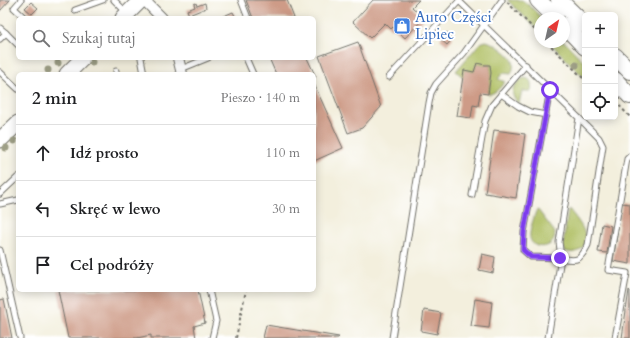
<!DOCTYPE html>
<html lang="pl">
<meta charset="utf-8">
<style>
body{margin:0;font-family:Cardo,serif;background:#f6f6f6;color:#202124}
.controls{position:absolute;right:12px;top:12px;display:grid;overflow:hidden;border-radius:6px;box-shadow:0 2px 10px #0003}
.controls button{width:36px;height:36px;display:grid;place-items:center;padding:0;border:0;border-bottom:1px solid #e0e0e0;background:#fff;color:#202124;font:20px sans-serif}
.compass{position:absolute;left:534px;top:12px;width:36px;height:36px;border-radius:50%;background:#fff;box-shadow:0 2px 10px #0003;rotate:34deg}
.stop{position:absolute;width:12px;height:12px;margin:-9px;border:3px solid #7c3aed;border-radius:50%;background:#fff}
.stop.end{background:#7c3aed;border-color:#fff;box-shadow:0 1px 4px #0008}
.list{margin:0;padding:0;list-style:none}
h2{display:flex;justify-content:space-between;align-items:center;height:52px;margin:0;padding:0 16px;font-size:17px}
h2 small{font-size:13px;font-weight:400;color:#757577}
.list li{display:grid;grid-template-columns:26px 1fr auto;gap:12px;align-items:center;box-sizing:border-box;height:56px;padding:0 16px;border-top:1px solid #e0e0e0}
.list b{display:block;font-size:15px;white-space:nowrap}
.list em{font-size:13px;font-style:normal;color:#757577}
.icon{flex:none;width:22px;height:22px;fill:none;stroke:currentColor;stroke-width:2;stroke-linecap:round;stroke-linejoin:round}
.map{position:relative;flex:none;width:630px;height:338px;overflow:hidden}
.search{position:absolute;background:#fff;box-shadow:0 2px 10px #0003;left:16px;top:16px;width:300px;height:44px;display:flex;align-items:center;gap:10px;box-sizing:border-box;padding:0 14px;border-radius:6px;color:#757577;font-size:15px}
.panel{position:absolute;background:#fff;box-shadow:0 2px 10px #0003;left:16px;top:72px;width:300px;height:220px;border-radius:6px}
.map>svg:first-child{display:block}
</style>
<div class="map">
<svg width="630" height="338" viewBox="0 0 630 338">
<rect width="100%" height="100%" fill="#fff"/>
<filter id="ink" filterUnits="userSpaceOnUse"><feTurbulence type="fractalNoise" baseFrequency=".025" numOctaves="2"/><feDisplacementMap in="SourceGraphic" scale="8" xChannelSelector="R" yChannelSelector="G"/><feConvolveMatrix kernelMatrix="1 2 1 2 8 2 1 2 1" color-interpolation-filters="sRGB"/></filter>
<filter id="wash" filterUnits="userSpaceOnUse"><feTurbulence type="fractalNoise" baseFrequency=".012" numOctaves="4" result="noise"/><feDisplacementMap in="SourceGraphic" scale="16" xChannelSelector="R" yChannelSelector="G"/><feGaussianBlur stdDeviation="0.9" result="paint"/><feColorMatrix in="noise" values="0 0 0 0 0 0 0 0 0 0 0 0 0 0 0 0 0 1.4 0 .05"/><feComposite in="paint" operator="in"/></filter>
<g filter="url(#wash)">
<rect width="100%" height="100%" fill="#f3efdd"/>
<g fill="#aebe61" stroke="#6c7446">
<path d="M507 0H522L530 6 542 18H540V32Z"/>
<path d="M486 41C493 42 510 54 513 61 514 66 513 70 511 74L503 73 498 79 505 82C500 87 496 94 488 94L491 73 490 65H485L477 63 474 72 464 70 463 77 456 71 480 43Z"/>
<path d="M564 41 585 63V79L549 42H564Z"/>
<path d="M524 78C532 78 532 85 531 91H522L519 103C508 95 512 84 524 78Z"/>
<path d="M569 209C577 220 595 238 580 250 575 253 571 253 565 251L563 245 568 210Z"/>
<path d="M538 210 554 231C560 250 527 253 530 233 531 225 534 218 536 211Z"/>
</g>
<g id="blocks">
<g fill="#ce9b87">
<path d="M0 0H10L0 11Z"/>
<path d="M246 0H287L294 18H253Z"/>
<path d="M373 0H419L412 7 424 18 405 38 393 27 391 29 385 23 370 38 353 22Z"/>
<path d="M31 2 38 8 32 14 25 8Z"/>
<path d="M196 3 197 6 205 3 206 8 189 15 187 10 195 7 194 4Z"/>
<path d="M233 12 236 18H219Z"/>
<path d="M447 32 453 38 447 45 440 39Z"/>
<path d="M358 42 381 107 362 128 348 133 319 56Z"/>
<path d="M269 58H307L316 77 314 78V74H276Z"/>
<path d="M477 63 485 65H490L491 73 488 94 480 93 478 106 473 105 471 118 457 116 464 70 474 72Z"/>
<path d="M314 84 343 148 314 161Z"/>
<path d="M494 130 525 134 516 198 485 193Z"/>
<path d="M622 203 630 204V264L613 261Z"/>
<path d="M602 224 611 226 607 253 598 252Z"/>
<path d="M482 254 495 257 493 273 479 270Z"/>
<path d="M58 290H198L205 323 194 326 196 338H151V335L137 338H68Z"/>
<path d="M629 290 630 291V338H622Z"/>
<path d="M4 299 12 338H0V300Z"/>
<path d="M475 299 492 302 489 328 471 326Z"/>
<path d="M424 310 441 313 437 334 421 331Z"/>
<path d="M266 325 339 337 338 338H263Z"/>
</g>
</g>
</g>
<g filter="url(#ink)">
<use href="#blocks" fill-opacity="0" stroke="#717069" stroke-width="1"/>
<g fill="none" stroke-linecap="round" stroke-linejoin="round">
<g stroke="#717069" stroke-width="7">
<g id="lane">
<path d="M21 0 14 8 25 18"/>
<path d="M114 0 127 13"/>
<path d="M241 0 248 18"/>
<path d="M459 1 579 118 599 138 603 146 588 245C580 260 578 262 561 258L559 242 579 118"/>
<path d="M75 10 103 0"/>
<path d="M0 28 6 33"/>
<path d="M0 39 6 33 18 45"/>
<path d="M141 58 144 74"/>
<path d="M246 58 253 74"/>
<path d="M181 69 208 58"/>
<path d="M116 71V74"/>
<path d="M0 72 18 89"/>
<path d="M389 77 460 0"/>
<path d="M501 94 518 106 530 112 546 115"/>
<path d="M0 194 18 177"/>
<path d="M472 195 485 121 492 105 526 65"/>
<path d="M0 204 18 200"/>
<path d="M0 250 20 338"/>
<path d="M209 290 216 321 212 338"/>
<path d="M392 338 429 103 431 93 436 84 464 53 502 0"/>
<path d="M548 338 561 258 531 257 523 250 524 232 550 90"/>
<path d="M615 338 627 273 608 270 627 159 630 156"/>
</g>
</g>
<g stroke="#717069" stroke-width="12">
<g id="street">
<path d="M144 0 162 18"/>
<path d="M178 58 182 74"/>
</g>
</g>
<g stroke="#717069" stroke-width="17">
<g id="secondary">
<path d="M123 18 141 0"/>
<path d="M67 74 83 58"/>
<path d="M0 140 18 123"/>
</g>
</g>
<g stroke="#717069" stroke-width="18">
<g id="primary">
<path d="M538 0 556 18"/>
<path d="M559 0 585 25"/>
<path d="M564 25 585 47"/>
<path d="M615 56 630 71"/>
<path d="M615 80 630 96"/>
</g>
</g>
<g stroke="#717069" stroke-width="2" stroke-dasharray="3 3" stroke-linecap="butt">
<path d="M507 2 540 35"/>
<path d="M547 42 585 80"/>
<path d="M615 101 630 117"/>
<path d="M236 338 246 290"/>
</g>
<use href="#lane" stroke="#fff" stroke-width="5"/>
<use href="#street" stroke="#fff" stroke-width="10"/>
<use href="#secondary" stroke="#fff" stroke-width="15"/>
<use href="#primary" stroke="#fff" stroke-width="16"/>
</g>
<g fill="#9e9f86">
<circle cx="92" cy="62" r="3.5"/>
<circle cx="58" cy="63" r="3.5"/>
<circle cx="576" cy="65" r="3.5"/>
<circle cx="48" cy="70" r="3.5"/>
<circle cx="14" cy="141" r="3.5"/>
<circle cx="6" cy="148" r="3.5"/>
</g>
</g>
<g fill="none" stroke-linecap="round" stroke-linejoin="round" filter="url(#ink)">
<path stroke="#7c3aed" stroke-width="5" d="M550 90 524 232 523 250 531 257 560 258"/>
</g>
<defs>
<g id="shop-square" transform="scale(0.9)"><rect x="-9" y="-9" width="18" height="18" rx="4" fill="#3f7fe0" stroke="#fff"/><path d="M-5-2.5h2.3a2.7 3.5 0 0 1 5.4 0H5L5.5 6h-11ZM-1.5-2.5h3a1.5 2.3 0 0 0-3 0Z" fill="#fff"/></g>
</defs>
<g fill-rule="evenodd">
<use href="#shop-square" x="402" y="26"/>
</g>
<g text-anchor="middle" stroke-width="4" stroke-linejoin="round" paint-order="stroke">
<g font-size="15" fill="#366cbe" stroke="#fff" text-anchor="start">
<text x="415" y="22">Auto Części<tspan x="415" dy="17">Lipiec</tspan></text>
</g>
</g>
</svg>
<div class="controls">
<button>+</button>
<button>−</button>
<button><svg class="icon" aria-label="locate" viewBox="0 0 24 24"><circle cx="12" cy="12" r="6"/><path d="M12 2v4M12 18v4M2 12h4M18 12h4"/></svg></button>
</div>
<svg class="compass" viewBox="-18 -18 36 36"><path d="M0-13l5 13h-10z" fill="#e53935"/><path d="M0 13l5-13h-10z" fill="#757577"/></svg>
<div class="stop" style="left:550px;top:90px"></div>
<div class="stop end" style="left:560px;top:258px"></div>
<div class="search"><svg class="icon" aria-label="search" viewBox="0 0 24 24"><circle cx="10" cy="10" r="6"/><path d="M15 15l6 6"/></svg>Szukaj tutaj</div>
<section class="panel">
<h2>2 min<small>Pieszo · 140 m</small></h2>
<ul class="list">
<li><svg class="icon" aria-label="ahead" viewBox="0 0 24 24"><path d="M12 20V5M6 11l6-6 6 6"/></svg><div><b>Idź prosto</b></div><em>110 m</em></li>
<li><svg class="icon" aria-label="left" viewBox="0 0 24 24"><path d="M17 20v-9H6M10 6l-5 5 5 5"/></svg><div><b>Skręć w lewo</b></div><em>30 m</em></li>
<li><svg class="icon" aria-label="arrive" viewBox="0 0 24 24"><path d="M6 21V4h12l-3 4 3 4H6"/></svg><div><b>Cel podróży</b></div></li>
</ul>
</section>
</div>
